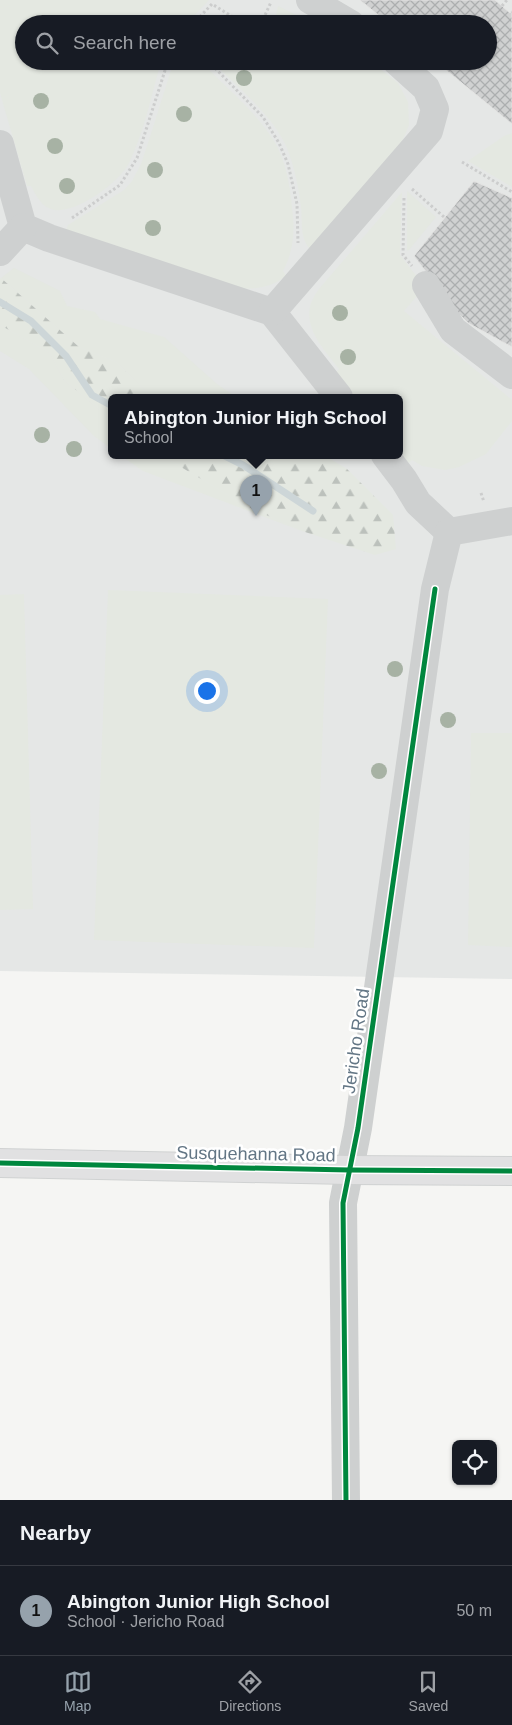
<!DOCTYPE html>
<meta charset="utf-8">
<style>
body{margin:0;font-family:Helvetica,sans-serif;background:#20242c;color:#f1f3f6}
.controls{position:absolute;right:15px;bottom:15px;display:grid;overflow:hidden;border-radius:8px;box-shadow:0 1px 4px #0004}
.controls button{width:45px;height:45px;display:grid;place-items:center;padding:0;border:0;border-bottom:1px solid #363941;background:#171b24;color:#f1f3f6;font:25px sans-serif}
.you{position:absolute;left:206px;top:690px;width:18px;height:18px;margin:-12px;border:4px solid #fff;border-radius:50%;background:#1a73e8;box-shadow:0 0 0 8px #1a73e833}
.badge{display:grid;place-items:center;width:32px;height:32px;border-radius:50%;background:#96a2ac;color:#111;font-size:16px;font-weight:700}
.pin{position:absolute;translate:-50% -41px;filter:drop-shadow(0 1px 2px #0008)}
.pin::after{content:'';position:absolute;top:26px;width:18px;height:15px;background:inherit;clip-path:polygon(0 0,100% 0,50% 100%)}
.popup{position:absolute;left:108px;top:394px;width:295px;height:65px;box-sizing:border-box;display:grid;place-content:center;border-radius:8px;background:#171b24;filter:drop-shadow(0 1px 4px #0005);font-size:16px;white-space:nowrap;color:#9ea1a6}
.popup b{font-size:19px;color:#f1f3f6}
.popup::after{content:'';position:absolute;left:50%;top:100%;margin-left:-10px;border:10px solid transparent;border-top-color:#171b24}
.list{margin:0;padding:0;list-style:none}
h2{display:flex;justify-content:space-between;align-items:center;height:65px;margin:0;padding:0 20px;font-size:21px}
h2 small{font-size:16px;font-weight:400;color:#9ea1a6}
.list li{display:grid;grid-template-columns:32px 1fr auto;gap:15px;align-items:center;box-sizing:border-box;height:90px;padding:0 20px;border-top:1px solid #363941}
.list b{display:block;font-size:19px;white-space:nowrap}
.list p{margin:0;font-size:16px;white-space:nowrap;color:#9ea1a6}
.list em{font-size:16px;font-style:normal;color:#9ea1a6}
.icon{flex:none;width:28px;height:28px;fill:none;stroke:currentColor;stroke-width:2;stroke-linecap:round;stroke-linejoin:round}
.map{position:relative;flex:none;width:512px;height:1500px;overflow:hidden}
.search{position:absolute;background:#171b24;box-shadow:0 1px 4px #0004;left:15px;right:15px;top:15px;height:55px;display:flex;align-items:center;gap:12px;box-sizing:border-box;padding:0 18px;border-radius:28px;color:#9ea1a6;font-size:19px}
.sheet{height:155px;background:#171b24}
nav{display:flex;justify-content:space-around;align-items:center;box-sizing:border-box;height:70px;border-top:1px solid #363941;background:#171b24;font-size:14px;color:#9ea1a6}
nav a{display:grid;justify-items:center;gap:2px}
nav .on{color:#96a2ac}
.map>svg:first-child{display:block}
</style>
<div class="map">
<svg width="512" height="1500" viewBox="0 0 512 1500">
<defs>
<pattern id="forest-firs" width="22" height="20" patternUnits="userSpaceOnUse" patternTransform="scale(1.25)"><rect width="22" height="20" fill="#e4e8e1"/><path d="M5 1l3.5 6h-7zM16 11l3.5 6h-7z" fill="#bcc1bc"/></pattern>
<pattern id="building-cross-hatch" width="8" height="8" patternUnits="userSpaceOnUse" patternTransform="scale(1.25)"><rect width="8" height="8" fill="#d0d1d1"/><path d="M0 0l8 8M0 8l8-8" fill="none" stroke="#acaeaf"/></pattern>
</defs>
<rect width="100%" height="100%" fill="#f5f5f3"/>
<path fill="#e5e7e6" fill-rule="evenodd" d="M0 0H512V979L0 971ZM24 24H488V61H24ZM112 397H400V455H112Z"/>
<g fill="#e4e8e1">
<path d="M0 0H209L186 24H24V61H161C152 94 144 132 129 163 120 182 73 217 51 209 41 206 36 195 31 186H27L0 93Z"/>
<path d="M278 6 314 24H274Z"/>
<path d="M171 61H199L204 65C228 89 256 112 274 141 286 161 290 185 292 208 295 231 294 250 283 271L286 276C269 289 252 290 231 287L65 232 68 225 124 190 132 181 141 164 148 143 173 64 170 63Z"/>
<path d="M212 61H370L398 83 408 102 409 125 399 149 311 251C299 235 303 226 301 208 299 188 294 166 287 148 272 114 238 88 212 61Z"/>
<path d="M512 133V187L468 161 504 136Z"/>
<path d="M407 191 436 217 408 251 407 250Z"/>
<path d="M402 192 400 255 425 287 404 311 512 400V421L486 454 459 467 445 470 422 466 412 460 409 463 399 455 400 397H354L335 373 339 369C325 350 303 329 311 303 313 298 316 293 319 289Z"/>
<path d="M14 268 60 291 67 306 95 312 100 319 164 337 217 384 236 397H152L116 362 79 347 1 278Z"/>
<path d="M0 325 50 353 64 380 112 420V449L94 436 29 369 0 351Z"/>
<path d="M120 455H161L246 506 299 530 143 471Z"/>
<path d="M108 590 328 599 314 948 94 940Z"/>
<path d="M24 594 33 909 0 910V595Z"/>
<path d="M471 733H512V947L468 945Z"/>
</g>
<g fill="url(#forest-firs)">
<path d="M1 278 79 347 116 362 152 397H112V420L64 380 50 353 0 325V279Z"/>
<path d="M161 455H324L347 469 393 515 396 549 375 555 299 530 246 506Z"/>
</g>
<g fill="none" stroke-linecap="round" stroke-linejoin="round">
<g stroke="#cdd6d8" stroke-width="7">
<path d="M0 302 31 321 66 356 92 395 112 406"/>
<path d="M223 455 243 465 313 511"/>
</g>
</g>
<g fill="url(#building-cross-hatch)" stroke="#e4e4e3">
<path d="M360 0H495L510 13 512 10V124L435 61H488V24H389Z"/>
<path d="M474 181 512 198V347L468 323 455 310 414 256Z"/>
</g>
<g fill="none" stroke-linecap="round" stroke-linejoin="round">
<g stroke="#d0d2d2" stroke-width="30">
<path id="major" d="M0 1163 349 1170 512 1171"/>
</g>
<g stroke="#cccdcd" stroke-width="3" stroke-dasharray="2.5 2.5" stroke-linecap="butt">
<path d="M502 6 507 0"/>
<path d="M193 24 212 4 244 24"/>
<path d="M261 24 271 2"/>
<path d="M208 61 263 117 279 143 288 164 297 204 298 243"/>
<path d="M462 162 512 192"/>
<path d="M412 189 444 217"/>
<path d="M404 198 403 255 412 266"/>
<path d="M72 218 120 185 137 158 168 61"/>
<path d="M481 493 484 502"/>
</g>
<g stroke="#ced0d0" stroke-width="28">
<path d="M310 0 351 24"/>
<path d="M0 144 23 227 49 238 272 312 339 397"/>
<path d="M0 252 23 227"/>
<path d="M426 285 453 330 512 375"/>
<path d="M272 312 429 131 435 109 426 88 396 61"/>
<path d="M385 455 404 480 418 503 449 532"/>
<path d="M346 1500 343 1203 358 1128 435 589 449 532 512 521"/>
</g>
<use href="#major" stroke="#e1e1e2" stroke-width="28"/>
<g stroke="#fff" stroke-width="8">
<g id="cycleway">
<path d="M0 1163 349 1170 512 1171"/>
<path d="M346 1500 343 1203 358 1128 435 589"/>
</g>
</g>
<use href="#cycleway" stroke="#00873e" stroke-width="5"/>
</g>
<g fill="#a7b2a4">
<circle cx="244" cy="78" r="8"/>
<circle cx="41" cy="101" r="8"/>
<circle cx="184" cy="114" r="8"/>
<circle cx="55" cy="146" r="8"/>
<circle cx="155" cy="170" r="8"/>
<circle cx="67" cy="186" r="8"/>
<circle cx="153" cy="228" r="8"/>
<circle cx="340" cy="313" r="8"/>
<circle cx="348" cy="357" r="8"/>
<circle cx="42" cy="435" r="8"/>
<circle cx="74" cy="449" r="8"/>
<circle cx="395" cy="669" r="8"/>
<circle cx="448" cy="720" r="8"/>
<circle cx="379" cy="771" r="8"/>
</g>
<g text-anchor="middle" stroke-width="5" stroke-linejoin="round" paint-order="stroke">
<g font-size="18" fill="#637685" stroke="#fff">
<text transform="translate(356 1041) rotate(-82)" y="6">Jericho Road</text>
<text transform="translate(256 1154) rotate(1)" y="6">Susquehanna Road</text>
</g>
</g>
</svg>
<div class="controls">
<button><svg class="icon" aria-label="locate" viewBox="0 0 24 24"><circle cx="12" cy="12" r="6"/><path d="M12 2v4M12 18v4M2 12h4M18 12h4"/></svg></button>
</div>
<div class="you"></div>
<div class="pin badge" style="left:256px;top:516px">1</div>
<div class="popup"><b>Abington Junior High School</b>School</div>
<div class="search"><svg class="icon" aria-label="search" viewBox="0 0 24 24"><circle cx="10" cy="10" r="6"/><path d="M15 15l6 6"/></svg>Search here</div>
</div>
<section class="sheet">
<h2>Nearby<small></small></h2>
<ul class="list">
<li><span class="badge">1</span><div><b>Abington Junior High School</b><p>School · Jericho Road</p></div><em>50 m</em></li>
</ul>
</section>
<nav>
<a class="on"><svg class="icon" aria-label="map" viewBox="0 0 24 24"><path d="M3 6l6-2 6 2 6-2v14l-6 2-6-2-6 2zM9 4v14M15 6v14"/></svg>Map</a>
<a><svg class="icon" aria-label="directions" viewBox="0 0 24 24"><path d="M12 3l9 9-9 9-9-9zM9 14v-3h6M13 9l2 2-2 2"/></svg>Directions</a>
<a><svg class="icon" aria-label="saved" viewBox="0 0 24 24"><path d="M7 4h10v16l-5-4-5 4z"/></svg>Saved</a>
</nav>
